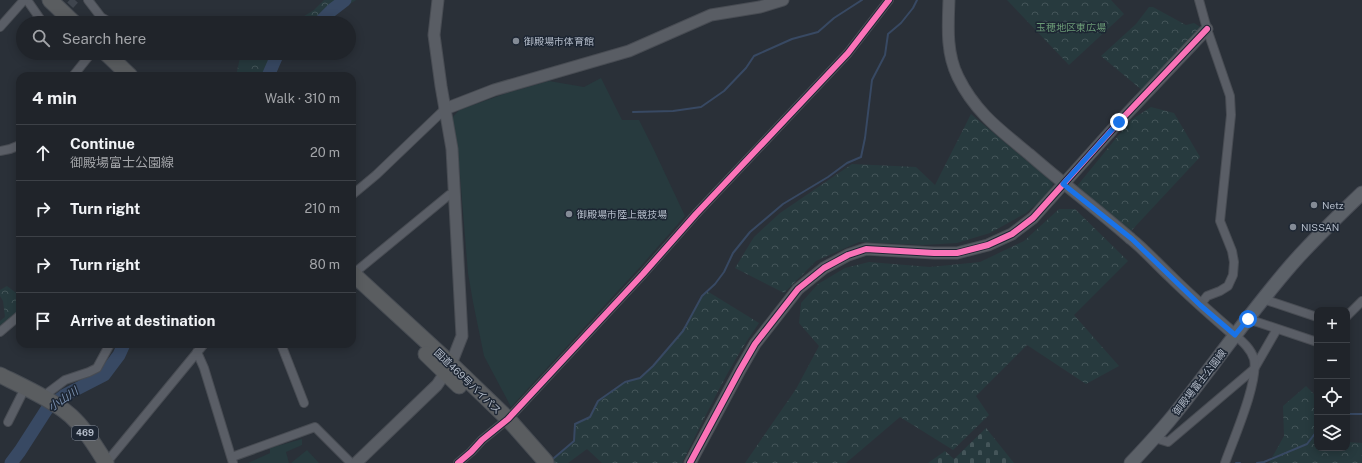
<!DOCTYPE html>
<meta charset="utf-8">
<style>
body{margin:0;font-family:"Public Sans","Noto Sans JP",sans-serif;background:#2d3036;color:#f1f3f6}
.controls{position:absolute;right:12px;bottom:12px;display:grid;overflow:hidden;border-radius:8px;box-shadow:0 2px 10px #0003}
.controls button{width:36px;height:36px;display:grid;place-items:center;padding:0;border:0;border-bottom:1px solid #3d4147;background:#20242a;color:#f1f3f6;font:20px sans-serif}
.stop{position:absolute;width:12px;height:12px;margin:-9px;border:3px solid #1a73e8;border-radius:50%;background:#fff}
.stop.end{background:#1a73e8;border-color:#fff;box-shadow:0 1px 4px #0008}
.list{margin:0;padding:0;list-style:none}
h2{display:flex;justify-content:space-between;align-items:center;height:52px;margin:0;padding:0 16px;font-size:17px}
h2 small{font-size:13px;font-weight:400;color:#a2a4a8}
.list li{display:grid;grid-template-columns:26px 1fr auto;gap:12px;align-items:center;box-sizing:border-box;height:56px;padding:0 16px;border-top:1px solid #3d4147}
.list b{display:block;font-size:15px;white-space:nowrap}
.list p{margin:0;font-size:13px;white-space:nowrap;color:#a2a4a8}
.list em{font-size:13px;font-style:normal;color:#a2a4a8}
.icon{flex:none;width:22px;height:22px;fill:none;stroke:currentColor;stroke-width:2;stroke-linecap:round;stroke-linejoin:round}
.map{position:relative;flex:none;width:1362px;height:463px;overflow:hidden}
.search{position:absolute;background:#20242a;box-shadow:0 2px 10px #0003;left:16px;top:16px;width:340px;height:44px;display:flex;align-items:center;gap:10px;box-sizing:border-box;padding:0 14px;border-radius:22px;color:#a2a4a8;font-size:15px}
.panel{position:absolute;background:#20242a;box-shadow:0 2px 10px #0003;left:16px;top:72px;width:340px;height:276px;border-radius:12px}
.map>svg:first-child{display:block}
</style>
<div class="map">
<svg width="1362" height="463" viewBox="0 0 1362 463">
<defs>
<pattern id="forest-crowns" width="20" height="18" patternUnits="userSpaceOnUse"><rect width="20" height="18" fill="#273a3e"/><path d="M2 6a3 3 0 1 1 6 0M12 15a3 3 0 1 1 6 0" fill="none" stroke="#445559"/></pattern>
<pattern id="cemetery-stones" width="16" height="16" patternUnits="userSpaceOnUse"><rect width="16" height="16" fill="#273a3e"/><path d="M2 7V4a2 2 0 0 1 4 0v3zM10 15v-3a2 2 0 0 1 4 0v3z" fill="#445559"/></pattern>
</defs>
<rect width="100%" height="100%" fill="#2a3038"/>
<g fill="#273a3e">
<path d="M601 78 622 120H639L654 150 685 216 641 266 511 407 484 356 473 302 468 273 458 151 452 118 459 110 507 93 549 81 584 87Z"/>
<path d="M302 439V445L286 452 289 463H248L270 453V448Z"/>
<path d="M307 450 319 463H291Z"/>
</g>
<g fill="url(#forest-crowns)">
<path d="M324 0H356L320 23H293L314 10Z"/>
<path d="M1007 0H1111L1124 14 1069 65Z"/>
<path d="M1149 7H1153L1186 25 1194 23 1202 28 1143 91 1101 56 1136 24Z"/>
<path d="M241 53H274L265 76H236Z"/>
<path d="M1151 107 1174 113 1200 157 1131 231 1077 186 1131 120Z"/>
<path d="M971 114 1053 183 1050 192 1026 213 990 233 957 243 923 245 859 242 816 261 784 293 735 268 754 237 780 213 852 164 916 167 935 185Z"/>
<path d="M1059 209H1075L1128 261 1074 315 1119 366 1086 384 1027 345 976 396 989 415 953 450 900 417 846 463H745L796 389 819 346 799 323 801 303 818 284 845 268 869 262 930 267 980 262 1024 241Z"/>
<path d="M7 286 19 295 20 311 0 327V321L5 317 3 301 0 296V290Z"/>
<path d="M707 291 759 323C728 366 706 416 682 463H602L587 449 568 463H551L550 462 574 441 575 424 590 417 598 401 625 382 640 378 653 366 676 339 693 314 702 296Z"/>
<path d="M1306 386 1317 397V438L1316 442 1317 443V448H1347V442L1362 443V463H1269L1284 436 1283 406Z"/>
</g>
<path fill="url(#cemetery-stones)" d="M986 428 1014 463H928L945 451 954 459Z"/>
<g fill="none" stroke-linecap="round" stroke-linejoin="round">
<g stroke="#384963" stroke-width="2">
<path d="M633 112 673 111 701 107 724 91 746 68 754 56 792 39 818 32 834 18 862 0"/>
<path d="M1347 414H1362"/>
<path d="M554 458 574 441 575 424 590 417 598 401 625 382 640 378 653 366 683 331 702 296 715 284 724 272 733 253 750 232 783 204 828 177 847 163 861 157 865 138 872 80 885 55 888 34 901 23 913 8 917 0"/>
<path d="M1236 463H1240"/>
<path d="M1257 463 1264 462 1307 444 1317 431"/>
</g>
<g stroke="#384963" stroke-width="13">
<path d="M319 23 332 10 345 0"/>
<path d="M268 76 278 53"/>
<path d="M11 463 20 451 47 409 65 395 104 375 119 355 124 344"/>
</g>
<path stroke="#3f454e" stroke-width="8" stroke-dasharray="8 4" stroke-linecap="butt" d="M62 14 75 0"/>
<g stroke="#484c53" stroke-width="10">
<g id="street">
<path d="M27 0 43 23"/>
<path d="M88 0 101 17 106 20"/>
<path d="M1199 0 1207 29 1230 96 1231 115 1220 221 1232 251 1234 262 1233 275 1228 286 1220 291 1207 296 1200 305"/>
<path d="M54 23 56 21"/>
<path d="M0 27 24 0"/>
<path d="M73 76 89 56 85 53"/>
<path d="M0 151 10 149 20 145"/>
<path d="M352 195 376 175 445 109"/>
<path d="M353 274 449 195 454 194"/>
<path d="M1263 299 1317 317"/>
<path d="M1347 316 1362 301"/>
<path d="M1248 319 1317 342"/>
<path d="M0 332 20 315"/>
<path d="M281 344 304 403"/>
<path d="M197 352 204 368 233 463"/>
<path d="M45 399 49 392 65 380 89 372 97 368 110 344"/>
<path d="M8 422 25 388"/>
<path d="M1155 438 1168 442 1254 369 1277 329"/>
<path d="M232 457 315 427 351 463"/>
<path d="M106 463 204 344"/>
<path d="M458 463 471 452 482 440 508 419 643 274 696 214 848 53 889 0"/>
<path d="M1225 463C1233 440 1259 382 1254 359 1251 349 1243 342 1235 335"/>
</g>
</g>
<g stroke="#484c53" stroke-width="13">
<g id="secondary">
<path d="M949 0C948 26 946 53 958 77 975 112 1000 130 1029 154 1062 183 1098 210 1131 239 1145 250 1157 264 1170 276 1191 297 1213 316 1235 335"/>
<path d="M445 109 494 90 629 51 711 15 760 7 783 0"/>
<path d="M356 463 437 385 451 364 462 336 452 149 441 86 434 35 438 0"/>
<path d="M690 463 740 370 755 344 798 289 824 268 848 255 866 249 934 253H957L988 245 1012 234 1033 218 1119 122 1207 29"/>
</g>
</g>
<g stroke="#484c55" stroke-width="15">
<path id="primary" d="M1131 463C1147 446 1163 429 1177 411 1216 362 1251 311 1292 264 1314 239 1338 216 1362 193"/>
</g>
<g stroke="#474c53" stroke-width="17">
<g id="highway">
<path d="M50 0 74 23"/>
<path d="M106 53 130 76"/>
<path d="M352 273 451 364 508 419 546 462"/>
<path d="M426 354 459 386"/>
<path d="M0 375C22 386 60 403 76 421 88 433 97 449 106 463"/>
</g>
</g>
<use href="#street" stroke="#5a5e66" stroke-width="8"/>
<use href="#secondary" stroke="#595d64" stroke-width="11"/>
<use href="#primary" stroke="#5c6168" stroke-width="13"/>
<use href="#highway" stroke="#5a5d60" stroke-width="15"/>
<g stroke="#1d2633" stroke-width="8">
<g id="cycleway">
<path d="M458 463 471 452 482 440 508 419 643 274 696 214 848 53 889 0"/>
<path d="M690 463 740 370 755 344 798 289 824 268 848 255 866 249 934 253H957L988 245 1012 234 1033 218 1119 122 1207 29"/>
</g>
</g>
<use href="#cycleway" stroke="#fb73b8" stroke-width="6"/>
</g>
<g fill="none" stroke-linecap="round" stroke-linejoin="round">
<path stroke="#1a73e8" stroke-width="5" d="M1119 122 1063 184 1132 239 1200 305 1235 335 1248 319"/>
</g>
<g fill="#848b96" stroke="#1d2633" stroke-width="1.5">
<circle cx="516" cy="41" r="4"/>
<circle cx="1314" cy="205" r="4"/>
<circle cx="569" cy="214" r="4"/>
<circle cx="1293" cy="227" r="4"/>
</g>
<g text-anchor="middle" stroke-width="3" stroke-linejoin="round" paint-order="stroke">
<rect fill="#1d2633" stroke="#878f9c" stroke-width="1" x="72" y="426" width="26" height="14" rx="3"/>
<g font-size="9" font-weight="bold" fill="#b4bcc9">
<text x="85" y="436">469</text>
</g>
<g font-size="10" fill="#6b9a76" stroke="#1d2633">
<text x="1071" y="31">玉穂地区東広場</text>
</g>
<g font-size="10" fill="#b4bcc9" stroke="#1d2633" text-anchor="start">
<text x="524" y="45">御殿場市体育館</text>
<text x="1322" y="209">Netz</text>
<text x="577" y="218">御殿場市陸上競技場</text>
<text x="1301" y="231">NISSAN</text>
</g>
<g font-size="10" fill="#b4bcc9" stroke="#1d2633">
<text transform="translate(468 381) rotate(44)" y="4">国道469号バイパス</text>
<text transform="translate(1199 382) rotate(-52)" y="4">御殿場富士公園線</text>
</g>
<g font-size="11" font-style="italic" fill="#7c92b1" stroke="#1d2633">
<text transform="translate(63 399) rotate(-34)" y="4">小山川</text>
</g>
</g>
</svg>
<div class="controls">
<button>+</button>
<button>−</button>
<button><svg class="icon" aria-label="locate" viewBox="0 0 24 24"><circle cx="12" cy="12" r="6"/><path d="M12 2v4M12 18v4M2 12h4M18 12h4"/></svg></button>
<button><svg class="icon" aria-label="layers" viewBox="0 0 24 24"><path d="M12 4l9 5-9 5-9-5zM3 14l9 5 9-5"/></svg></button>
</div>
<div class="stop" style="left:1248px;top:319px"></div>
<div class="stop end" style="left:1119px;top:122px"></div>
<div class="search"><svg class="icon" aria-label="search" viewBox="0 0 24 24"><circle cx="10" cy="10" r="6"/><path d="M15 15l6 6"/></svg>Search here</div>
<section class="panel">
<h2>4 min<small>Walk · 310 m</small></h2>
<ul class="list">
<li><svg class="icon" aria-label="ahead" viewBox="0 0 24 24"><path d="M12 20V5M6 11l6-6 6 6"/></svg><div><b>Continue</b><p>御殿場富士公園線</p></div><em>20 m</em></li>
<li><svg class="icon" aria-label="right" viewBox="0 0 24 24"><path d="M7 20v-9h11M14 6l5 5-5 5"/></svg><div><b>Turn right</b></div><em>210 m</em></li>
<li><svg class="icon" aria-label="right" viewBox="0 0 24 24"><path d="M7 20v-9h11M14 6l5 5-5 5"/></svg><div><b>Turn right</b></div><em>80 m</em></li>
<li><svg class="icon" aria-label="arrive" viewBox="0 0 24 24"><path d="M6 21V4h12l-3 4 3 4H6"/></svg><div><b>Arrive at destination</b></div></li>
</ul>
</section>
</div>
